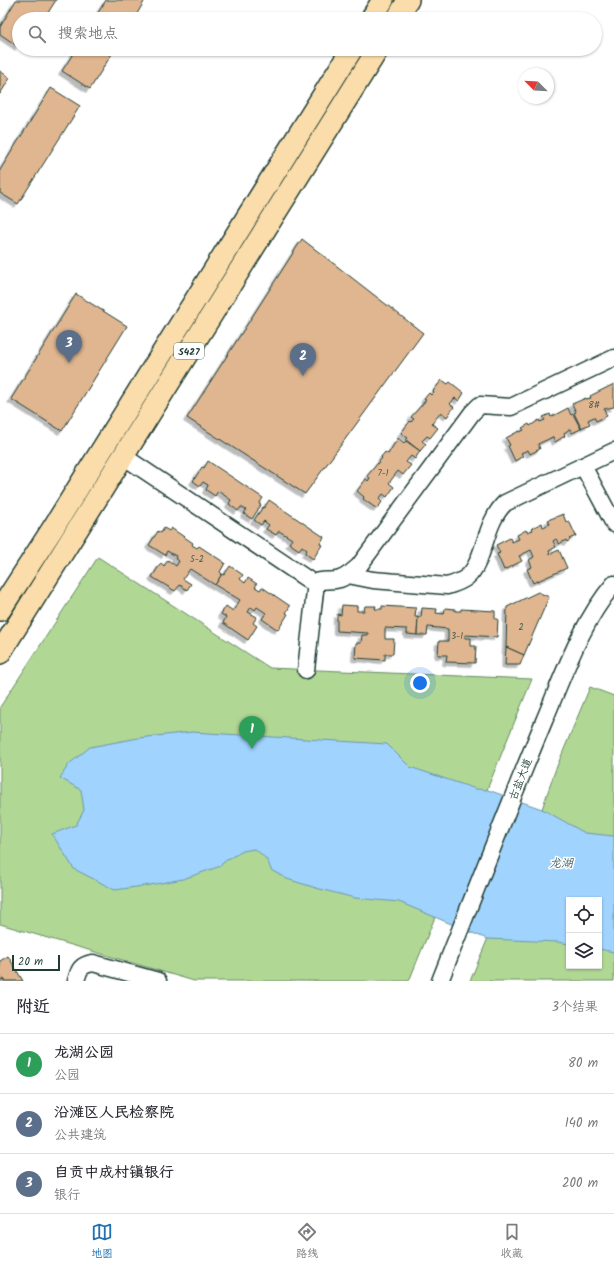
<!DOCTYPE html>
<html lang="zh">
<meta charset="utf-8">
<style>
body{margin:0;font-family:Kalam,"LXGW WenKai TC",sans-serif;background:#f2f2f3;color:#2b2b33}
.controls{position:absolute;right:12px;bottom:12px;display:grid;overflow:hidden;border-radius:0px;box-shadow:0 1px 3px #0004}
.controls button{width:36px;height:36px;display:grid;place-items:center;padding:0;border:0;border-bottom:1px solid #e1e1e2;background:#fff;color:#2b2b33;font:20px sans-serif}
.compass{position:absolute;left:518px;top:68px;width:36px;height:36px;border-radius:50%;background:#fff;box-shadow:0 1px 3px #0004;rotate:294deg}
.scale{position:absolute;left:12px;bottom:10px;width:48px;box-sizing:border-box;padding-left:4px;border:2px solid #1f3d34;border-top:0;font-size:11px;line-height:14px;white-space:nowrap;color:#1f3d34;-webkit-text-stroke:3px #fff;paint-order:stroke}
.you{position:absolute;left:420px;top:683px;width:14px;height:14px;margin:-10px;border:3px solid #fff;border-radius:50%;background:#1a73e8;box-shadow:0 0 0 6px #1a73e833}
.badge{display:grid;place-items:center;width:26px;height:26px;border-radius:50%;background:#1f6fb2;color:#fff;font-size:13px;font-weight:700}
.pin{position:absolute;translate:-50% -33px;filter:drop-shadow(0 1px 2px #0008)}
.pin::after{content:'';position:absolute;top:21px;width:14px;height:12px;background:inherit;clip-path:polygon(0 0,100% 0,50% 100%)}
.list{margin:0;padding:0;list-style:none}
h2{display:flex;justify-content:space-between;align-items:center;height:52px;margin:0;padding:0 16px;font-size:17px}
h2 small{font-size:13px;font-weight:400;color:#7c7c81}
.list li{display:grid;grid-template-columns:26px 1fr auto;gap:12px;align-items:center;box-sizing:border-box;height:60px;padding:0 16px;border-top:1px solid #e1e1e2}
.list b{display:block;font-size:15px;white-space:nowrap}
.list p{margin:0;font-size:13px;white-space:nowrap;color:#7c7c81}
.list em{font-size:13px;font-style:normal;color:#7c7c81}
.icon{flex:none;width:22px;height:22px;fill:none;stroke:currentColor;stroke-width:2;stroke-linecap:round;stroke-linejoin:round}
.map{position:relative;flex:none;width:614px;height:981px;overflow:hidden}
.search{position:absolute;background:#fff;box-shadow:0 1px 3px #0004;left:12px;right:12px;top:12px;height:44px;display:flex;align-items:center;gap:10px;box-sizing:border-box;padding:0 14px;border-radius:22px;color:#7c7c81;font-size:15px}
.sheet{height:232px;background:#fff}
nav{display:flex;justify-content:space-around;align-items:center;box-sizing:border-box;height:56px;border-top:1px solid #e1e1e2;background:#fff;font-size:11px;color:#7c7c81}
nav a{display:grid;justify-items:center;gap:2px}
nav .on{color:#1f6fb2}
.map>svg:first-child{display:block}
</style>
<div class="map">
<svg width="614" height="981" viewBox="0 0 614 981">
<defs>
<filter id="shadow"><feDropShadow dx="-3.5" dy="3.5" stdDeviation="0" flood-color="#0004"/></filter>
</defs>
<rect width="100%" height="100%" fill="#fff"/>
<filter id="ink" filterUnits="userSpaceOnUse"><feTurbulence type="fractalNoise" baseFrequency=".025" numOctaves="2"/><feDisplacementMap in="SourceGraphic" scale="8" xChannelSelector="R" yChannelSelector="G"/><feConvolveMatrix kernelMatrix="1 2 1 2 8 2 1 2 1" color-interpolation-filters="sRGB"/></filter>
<g filter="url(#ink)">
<g fill="#b0d894" stroke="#688a64" fill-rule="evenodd">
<path d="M98 557 270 668 532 679 409 981H194L0 924V707Z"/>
<path d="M590 687 614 696V981H470L542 809 555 771ZM569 900H599V966H569Z"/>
</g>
<path fill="#a0d3fe" stroke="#6c97ad" d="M192 732 387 744 410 767 476 789 488 790 542 809 585 833 614 836V952L599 949V900H569V944L558 942 487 939 399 902 355 898 316 888 287 879 271 870C268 860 264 855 254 849L243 851 228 859 218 867 183 879 150 885 115 890 74 869 52 834 76 825 84 810 81 790 60 778 69 764 90 747 138 738Z"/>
<g fill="#dfb690" stroke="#1f3d34" filter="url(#shadow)">
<path d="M16 0H56L44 19H19V47L0 34V27Z"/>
<path d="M106 0H145L134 19H94Z"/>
<path d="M76 49H115L90 89 62 71Z"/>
<path d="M0 71 10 78 0 94Z"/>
<path d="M51 88 80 106 18 204 0 193V170Z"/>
<path d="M302 239 423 333 305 494 187 418Z"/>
<path d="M76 294 127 326 62 431 11 399Z"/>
<path d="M442 380 448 384 450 382 464 393 459 401 455 398 450 404 454 407 447 417 441 412 432 424 438 428 430 438 427 436 422 441 426 444 420 451 406 440 408 438 401 433 410 421 411 422 414 419 411 417 426 400 424 399 429 393 431 395 434 392 433 391Z"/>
<path d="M614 384V407L604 409 607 416 596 421 594 417 588 420 590 424 581 428 574 413 576 412 572 404 586 398V399L591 398 590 396Z"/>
<path d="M568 408 571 415 573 414 581 429 572 433 570 429 564 433 565 436 555 442 553 437 538 444 540 449 530 454 528 450 521 453 523 456 515 461 508 446 510 445 506 438 519 431 520 432 524 430 522 428 529 424 530 426 539 420 540 422 545 420 543 417 550 414 551 417Z"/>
<path d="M398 438 404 443 406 441 420 451 415 459 411 456 406 462 411 465 403 475 398 471 389 483 394 487 387 497 383 494 379 499 382 502 377 509 363 499 364 497 357 491 366 479 368 481 370 478 367 476 382 458 381 457 385 452 388 454Z"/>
<path d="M208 461 263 498 259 504 261 505 252 519 244 514 246 510 241 507 238 511 229 504 231 500 218 491 215 496 206 490 208 485 203 482 200 486 193 481 202 467 204 468Z"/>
<path d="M269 500 324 537 320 544 322 545 313 559 305 553 307 550 302 546 299 550 289 543 292 539 279 531 276 535 266 529 269 525 264 521 261 525 254 520 263 507 264 508Z"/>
<path d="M563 514 566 522 569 521 576 536 569 539 570 540 567 542 566 540 559 544 556 539 553 541 556 547 549 551 550 554 559 550 567 568 533 583 527 569 532 567 529 560 534 557 531 550 519 556 522 561 504 570 497 554 500 553 496 545 510 538 512 542 519 539 517 535 526 530 527 532 533 530 532 528 542 523 543 527 550 524 548 520Z"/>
<path d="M164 528 169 531 171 528 193 543 192 545 197 548 199 546 225 563 220 572 222 574 215 585 190 569 183 579 191 584 187 590 180 585 175 591 152 577 161 563 164 566 168 560 176 566 179 561 175 558 176 556 167 551 165 555 149 545 158 531 161 533Z"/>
<path d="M230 566 243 575 240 579 245 583 248 578 257 584 255 587 260 590 262 587 290 606 286 613 288 614 278 630 262 619 266 613 257 607 255 610 251 607 248 612 257 617 253 623 257 626 248 640 223 623 226 617 221 614 226 606 233 611 240 600 215 585 222 574 224 575Z"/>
<path d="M538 592 549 597 524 655 506 647 507 607Z"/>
<path d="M342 605 357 606V611H364L365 606H376L375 609H382V606L416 608 415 617H418L417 635 407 634V629L385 628V639H394L393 654H385V660L355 658 356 643H361L362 635H368V633L337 631V614L341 615Z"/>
<path d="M422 608 437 609 436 613 444 614 445 608 455 609V611H461V609L495 611V619H498L497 637 465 635V638H471V646H476L475 663 446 662 447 655H438L439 641H448V629L428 627 427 635H417L418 617H421Z"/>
<path d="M506 647 524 655 520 665H505Z"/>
<path d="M8 956 23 981H4L3 979 0 981V961Z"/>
</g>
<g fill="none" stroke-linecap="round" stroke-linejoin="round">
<g stroke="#1f3d34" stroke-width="19">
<g id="minor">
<path d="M123 456 313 583 315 586V591L306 670"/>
<path d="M583 466 614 524"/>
<path d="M348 575 373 580 447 586C454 584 461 582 467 577 485 562 484 523 505 503L614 451"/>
<path d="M313 583C322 579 331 582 340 579 347 577 353 571 359 566L472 413 480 405 511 407 614 358"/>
<path d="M76 981C79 970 80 965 93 963L158 981"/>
<path d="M440 981C474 894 508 807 544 721 563 676 582 621 614 584"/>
</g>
</g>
<g stroke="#1f3d34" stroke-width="24">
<g id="major">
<path d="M371 19 383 0"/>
<path d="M397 19 408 0"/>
<path d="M0 610 53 528 352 49"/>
<path d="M0 653 378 49"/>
</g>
</g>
<use href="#minor" stroke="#fff" stroke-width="16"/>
<use href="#major" stroke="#fbddab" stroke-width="21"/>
</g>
</g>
<g text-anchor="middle" stroke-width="3" stroke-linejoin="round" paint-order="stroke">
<g font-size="9" fill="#4f5b4b">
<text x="594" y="408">8#</text>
<text x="383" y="476">7-1</text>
<text x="197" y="562">5-2</text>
<text x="521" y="630">2</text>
<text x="457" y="639">3-1</text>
</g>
<rect fill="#fff" stroke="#627771" stroke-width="1" x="174" y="343" width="30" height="16" rx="3"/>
<g font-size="10" font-weight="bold" fill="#1f3d34">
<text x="189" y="355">S427</text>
</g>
<g font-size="11" fill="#1f3d34" stroke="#fff">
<text transform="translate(520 779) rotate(-68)" y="4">古盐大道</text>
</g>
<g font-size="12" font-style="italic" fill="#3f6266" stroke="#fff">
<text x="561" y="867">龙湖</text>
</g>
</g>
</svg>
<div class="controls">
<button><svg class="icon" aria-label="locate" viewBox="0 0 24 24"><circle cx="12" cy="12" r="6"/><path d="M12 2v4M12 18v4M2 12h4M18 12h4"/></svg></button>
<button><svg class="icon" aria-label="layers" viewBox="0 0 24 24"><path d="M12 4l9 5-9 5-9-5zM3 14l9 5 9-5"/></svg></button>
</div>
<svg class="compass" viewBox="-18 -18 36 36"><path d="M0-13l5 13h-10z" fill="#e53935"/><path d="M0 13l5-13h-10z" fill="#7c7c81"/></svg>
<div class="scale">20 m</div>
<div class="you"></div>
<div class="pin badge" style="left:252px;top:749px;background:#2e9e5b">1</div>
<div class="pin badge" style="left:303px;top:376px;background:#5c6f8a">2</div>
<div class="pin badge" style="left:69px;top:363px;background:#5c6f8a">3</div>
<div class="search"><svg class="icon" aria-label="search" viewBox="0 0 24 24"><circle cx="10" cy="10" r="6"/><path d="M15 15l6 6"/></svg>搜索地点</div>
</div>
<section class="sheet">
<h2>附近<small>3个结果</small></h2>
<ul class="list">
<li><span class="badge" style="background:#2e9e5b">1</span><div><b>龙湖公园</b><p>公园</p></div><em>80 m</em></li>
<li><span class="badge" style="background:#5c6f8a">2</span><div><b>沿滩区人民检察院</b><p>公共建筑</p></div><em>140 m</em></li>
<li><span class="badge" style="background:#5c6f8a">3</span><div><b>自贡中成村镇银行</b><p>银行</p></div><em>200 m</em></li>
</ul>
</section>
<nav>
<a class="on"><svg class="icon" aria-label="map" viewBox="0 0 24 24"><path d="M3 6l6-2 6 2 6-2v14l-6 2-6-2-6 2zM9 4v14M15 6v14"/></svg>地图</a>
<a><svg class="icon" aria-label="directions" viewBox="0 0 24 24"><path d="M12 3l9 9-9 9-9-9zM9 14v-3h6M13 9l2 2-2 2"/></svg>路线</a>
<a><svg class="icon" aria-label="saved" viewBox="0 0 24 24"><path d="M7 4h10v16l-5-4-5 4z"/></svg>收藏</a>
</nav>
